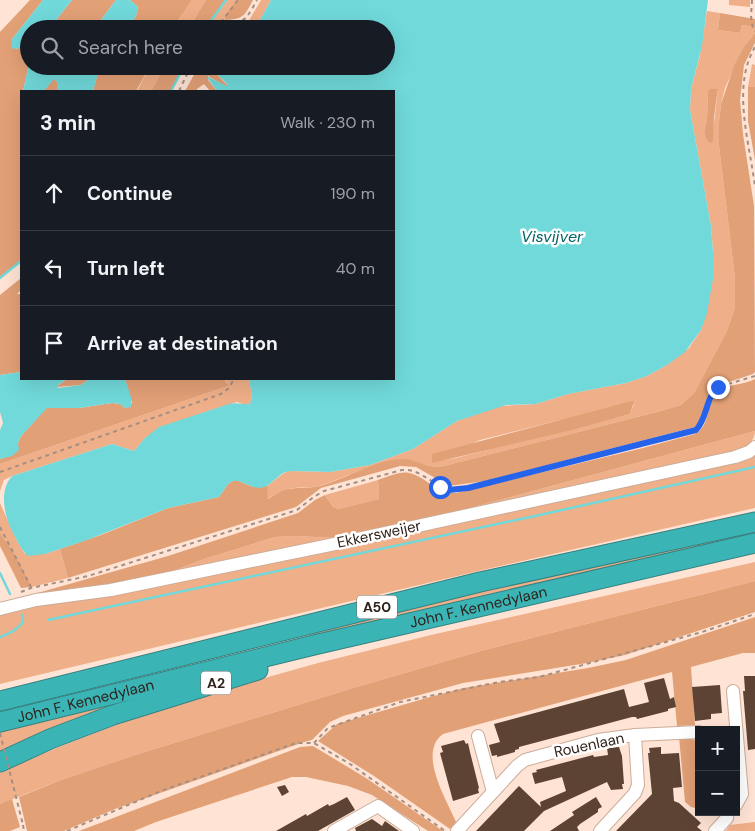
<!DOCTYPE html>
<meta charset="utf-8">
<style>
body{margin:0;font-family:"DM Sans",sans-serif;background:#20242c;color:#f1f3f6}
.controls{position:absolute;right:15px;bottom:15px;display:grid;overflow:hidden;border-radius:0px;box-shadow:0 5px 20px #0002}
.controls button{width:45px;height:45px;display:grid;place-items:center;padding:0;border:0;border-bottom:1px solid #363941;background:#171b24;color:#f1f3f6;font:25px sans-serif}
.stop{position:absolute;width:15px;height:15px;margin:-11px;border:4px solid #2563eb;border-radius:50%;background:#fff}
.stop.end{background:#2563eb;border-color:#fff;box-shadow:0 1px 5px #0008}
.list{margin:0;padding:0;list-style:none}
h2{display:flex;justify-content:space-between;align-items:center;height:65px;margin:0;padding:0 20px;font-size:21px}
h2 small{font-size:16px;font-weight:400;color:#9ea1a6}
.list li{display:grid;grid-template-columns:32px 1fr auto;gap:15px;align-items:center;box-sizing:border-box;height:75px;padding:0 20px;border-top:1px solid #363941}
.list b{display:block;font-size:19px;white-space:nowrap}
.list em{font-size:16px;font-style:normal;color:#9ea1a6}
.icon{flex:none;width:28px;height:28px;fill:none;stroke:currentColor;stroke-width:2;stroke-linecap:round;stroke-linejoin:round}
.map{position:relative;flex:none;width:755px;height:831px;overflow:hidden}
.search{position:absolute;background:#171b24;box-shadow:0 5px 20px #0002;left:20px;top:20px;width:375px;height:55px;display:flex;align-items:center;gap:12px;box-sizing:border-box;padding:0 18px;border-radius:28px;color:#9ea1a6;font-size:19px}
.panel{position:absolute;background:#171b24;box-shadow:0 5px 20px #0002;left:20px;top:90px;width:375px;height:290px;border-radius:0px}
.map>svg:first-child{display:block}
</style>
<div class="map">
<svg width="755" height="831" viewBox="0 0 755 831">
<rect width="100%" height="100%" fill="#ffe4d5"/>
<g fill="#efaf88" fill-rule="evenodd">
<path d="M192 0H206L188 29H172Z"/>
<path d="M226 0H236L224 16 226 20 217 21 205 29Z"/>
<path d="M261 0H271L255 29H240L247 24Z"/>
<path d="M729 0H750V7L729 5Z"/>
<path d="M707 11 720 13 718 30 740 33 742 25 755 27V33L743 48 725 88 721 104 719 122V146L735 278V308L726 333 694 393 681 405 657 412 444 466C425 469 417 459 403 460 375 461 348 477 322 485 311 489 299 486 288 489 281 490 274 495 267 499V486L284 473 290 471 330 472 370 465 413 449 457 421 500 406 536 404 568 394 626 383 647 376 667 365 689 348 701 330 713 279V252L711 226 690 110 691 89 700 55ZM718 90 714 123 709 143 706 139 704 131 707 119 708 92ZM634 404 630 414 456 458 432 462 480 440 556 421Z"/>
<path d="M752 64 755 65V87H748Z"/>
<path d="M150 66H165L151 91H137Z"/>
<path d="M225 379H249L252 396 250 404 246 405 237 402 202 413 145 438 134 451 112 444 12 476 4 480 0 491V464L228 386Z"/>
<path d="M755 431C755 440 748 445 742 451L455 512Z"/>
<path d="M755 455V508L487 569 0 684V612Z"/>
<path d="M378 480 379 499 338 509 333 507 325 495Z"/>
<path d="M0 503 17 541 25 554H45L60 549 68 578 32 587 15 554 0 533Z"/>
<path d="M755 529V536L341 633 308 635 491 587Z"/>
<path d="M294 536 336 538 173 571 204 559 275 537Z"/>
<path d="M755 562V581L484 650 353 688 135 755 61 780 0 804V772L54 749 118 724 222 690 318 663 431 635Z"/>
<path d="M138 701 0 754V732L109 705Z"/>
<path d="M755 822V831H726L730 825Z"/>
</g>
<g fill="#e2a076">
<path d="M30 0H43L12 39 16 49 29 44V64L23 91H21L20 111 21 119V261L0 278V32Z"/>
<path d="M72 0H116L94 29H49Z"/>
<path d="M130 0H192L172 29H127L136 16 138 7Z"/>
<path d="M206 0H226L205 29H188Z"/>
<path d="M236 0H253C245 15 244 19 226 20L224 16Z"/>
<path d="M720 13 755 19V27L742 25 740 33 718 30Z"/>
<path d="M755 33V43L744 65 740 100 743 134 754 206 755 372 753 374 711 388C704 400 705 417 695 427L485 481 449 486 416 467 400 466 321 488 296 507 68 578 60 549 101 535 168 508 219 497 228 484 233 481H239L253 487 267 486 268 499C274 495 281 490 288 489 300 487 311 489 323 485 349 477 375 460 403 459 418 459 425 469 444 466L657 412 681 405 694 393 726 333 735 308V278L719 146V122L721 104 734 66 743 48Z"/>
<path d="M100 66H150L136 91H93Z"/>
<path d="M165 66H183L171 91H151Z"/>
<path d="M199 66H209L228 86H225L208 76V80L217 91H210L204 84 197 89V91H185Z"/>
<path d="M53 78 57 82V91H44Z"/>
<path d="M748 87H755V160L748 121Z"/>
<path d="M710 89H718L714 117 713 142 709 143 706 139 704 131 707 119 708 92Z"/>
<path d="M21 278V290L17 294H21V372L0 375V295Z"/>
<path d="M67 379H89L81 385 56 387Z"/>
<path d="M125 379H225L226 383 228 384V386L0 464V459L4 458 18 450V443L21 436 47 407 79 408 112 403 120 404 126 408 132 403Z"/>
<path d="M755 379V431L455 512 336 538 294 536 275 537 204 559 173 571 114 584 82 587 34 594 168 556 298 513 315 500 325 495 333 507 338 509 379 499 378 480C387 477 400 471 409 473 427 477 436 494 456 493L643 448 695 434C711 426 706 403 717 392 726 384 744 385 755 379Z"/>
<path d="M632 401 634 402 630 414 568 431 432 463V454Z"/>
<path d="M0 533 15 554 32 587 21 588 0 546Z"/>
<path d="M755 581V612L625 655 587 663 463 683 343 716 330 722 312 740 304 742 115 809 64 831H27L19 797 61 780 135 755 353 688 484 650Z"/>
<path d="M755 617V653H743L691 667 695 725 677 726 672 672 443 734C417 753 447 800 456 822L450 829 374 776 318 741 337 724 430 697 464 688 588 668 626 660Z"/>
<path d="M679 737 696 740 699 759V809L691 807 685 802Z"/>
<path d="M313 746 366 778 443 831H428L372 795 348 786 306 777H292L156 822 134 831H79L300 747Z"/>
<path d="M12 799 20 827 10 831H0V804Z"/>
</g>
<g fill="#71d9da">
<path d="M43 0H72L49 29H29V44L21 48 13 49 11 45 12 39Z"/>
<path d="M116 0H130L138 7 136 16 127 29H94Z"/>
<path d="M271 0H708L702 46 691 89 690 110 711 226 713 252V279L707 313 701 330 685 352 667 365 647 376 626 383 568 394 536 404 506 405 457 421 413 449 370 465 330 472 290 471 283 473 267 486 260 488 253 487 239 481H233L228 484 219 497 168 508 87 540 45 554 28 556C20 549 16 538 11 529 3 511 0 489 12 476L112 444 134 451 145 438 159 427 229 404C237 402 244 405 250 404L252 396 249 379H394V91H217L206 76 227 86V84L209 66H386V29H255Z"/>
<path d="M29 64V66H100L93 91H57V82L54 79 44 91H23Z"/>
<path d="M21 372V379H67L57 386 58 388 81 385 89 379H125L131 397V407L125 408 120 404 112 403 79 408H47L21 436 18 443 19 450 12 456 0 459V430L3 423 0 412V375Z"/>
</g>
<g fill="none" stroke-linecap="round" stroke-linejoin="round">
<g stroke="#71d9da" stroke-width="2.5">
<path d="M205 29 226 0"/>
<path d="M171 91 184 66"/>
<path d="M0 278 21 261"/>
<path d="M0 573 10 594"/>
<path d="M48 620 535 516 755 467"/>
<path d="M0 637C9 634 17 630 23 622L22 615"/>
</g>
</g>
<g fill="#5d4333">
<path d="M744 676H755V749L748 750 743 691H745Z"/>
<path d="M664 678 670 699 674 697 676 707 668 709V711L637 719 636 717H632L519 747V749L515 750V752L497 757V755L492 756 489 745 500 742 494 724 624 689 629 707 649 702 644 683Z"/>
<path d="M720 685 722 713 711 714V719L695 721 692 687Z"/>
<path d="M464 740 466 744 468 743 470 752 479 788 478 789 479 793 453 801 440 753 443 752 441 746Z"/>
<path d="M619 747 622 756 624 784H622L623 789 611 790 607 782 544 811 524 831H476L519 786 541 807 540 802 566 791 562 777 535 784 532 773 537 772 536 770 593 755 594 757 608 755 607 748Z"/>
<path d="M661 747V754L679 753 682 787 673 788 674 801 679 803 701 823 697 827 702 831H616L652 794 648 753H650L649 748Z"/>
<path d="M285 785 289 792 282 796 277 787Z"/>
<path d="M347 797 355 810 318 831H276L306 814 307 816 328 804 329 806 334 804Z"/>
<path d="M596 797 602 807 598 809V812L580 824 577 827 579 831H550L574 815 572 812Z"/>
<path d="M372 819 382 826 385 821 399 831H356L355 828Z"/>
</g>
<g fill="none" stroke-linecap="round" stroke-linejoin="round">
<g stroke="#cbac99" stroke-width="14">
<g id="minor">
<path d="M0 609 36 600 111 590 330 545 735 457 749 452 755 447"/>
<path d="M733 691 742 794 736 805"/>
<path d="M478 736 493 792"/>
<path d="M334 831 378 806 413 831"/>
<path d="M457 831 517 766 525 760 598 740 635 735 699 732"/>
<path d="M600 831 635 793 638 785 635 735"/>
<path d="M715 831 727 818V812"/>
</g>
</g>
<g stroke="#368180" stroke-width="21">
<g id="highway">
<path d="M0 701 480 582 755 522"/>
<path id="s1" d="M0 722 314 645 755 543"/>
<path d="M0 762 50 739 113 715 258 670"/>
</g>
</g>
<g stroke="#a38f83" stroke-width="2" stroke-dasharray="4 4" stroke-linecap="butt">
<path d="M752 0 751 16 753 30 755 31"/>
<path d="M219 26C246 18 242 27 257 0"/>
<path d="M216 29 238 0"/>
<path d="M755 47C731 87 750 144 755 187"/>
<path d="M179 91 191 66"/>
<path d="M0 472 221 394 229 388 234 379"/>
<path d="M0 527 31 587"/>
<path d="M21 592 31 588 88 576 297 510 315 496 324 491 402 470C423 468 435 490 456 490L696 430 701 425 714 390 718 387 755 376"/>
<path d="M314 743 328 728 400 702 499 682 539 677 702 632 755 614"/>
<path d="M23 825 24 831"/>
<path d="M67 831 161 791 296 743H314L350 764 445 831"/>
</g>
<use href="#minor" stroke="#fff" stroke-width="12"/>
<use href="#highway" stroke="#3bb4b6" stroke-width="19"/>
<path stroke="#a38f83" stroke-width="2" stroke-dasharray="4 4" stroke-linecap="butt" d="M0 733 23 825"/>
</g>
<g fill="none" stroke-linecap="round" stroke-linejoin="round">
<path stroke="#2563eb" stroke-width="6" d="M440 487 449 490 468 488 696 430C708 418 705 398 718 387"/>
</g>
<g text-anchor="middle" stroke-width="5" stroke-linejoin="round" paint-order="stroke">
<g fill="#fff" stroke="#6d645f" stroke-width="1">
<rect x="357" y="595.5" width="40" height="23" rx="4"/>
<rect x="201" y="671.5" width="30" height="23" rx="4"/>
</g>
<g font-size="14" font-weight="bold" fill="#2e221b">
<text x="377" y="612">A50</text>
<text x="216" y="688">A2</text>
</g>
<g font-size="15" fill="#2e221b" stroke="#fff">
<text transform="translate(379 534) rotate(-12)" y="5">Ekkersweijer</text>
<text dy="5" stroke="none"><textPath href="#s1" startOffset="492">John F. Kennedylaan</textPath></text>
<text dy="5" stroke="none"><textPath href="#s1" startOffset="88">John F. Kennedylaan</textPath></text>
<text transform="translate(589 745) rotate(-12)" y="5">Rouenlaan</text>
</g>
<g font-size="16" font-style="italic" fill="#056465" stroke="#fff">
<text x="552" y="242">Visvijver</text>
</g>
</g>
</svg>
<div class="controls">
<button>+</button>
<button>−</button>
</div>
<div class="stop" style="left:440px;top:487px"></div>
<div class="stop end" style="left:718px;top:387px"></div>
<div class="search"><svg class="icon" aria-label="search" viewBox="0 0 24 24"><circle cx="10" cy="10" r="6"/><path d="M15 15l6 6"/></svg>Search here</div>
<section class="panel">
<h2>3 min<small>Walk · 230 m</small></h2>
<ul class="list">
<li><svg class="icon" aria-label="ahead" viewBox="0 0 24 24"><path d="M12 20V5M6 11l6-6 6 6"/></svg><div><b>Continue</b></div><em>190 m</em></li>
<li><svg class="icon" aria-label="left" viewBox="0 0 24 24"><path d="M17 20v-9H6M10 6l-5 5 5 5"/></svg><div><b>Turn left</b></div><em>40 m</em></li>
<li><svg class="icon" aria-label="arrive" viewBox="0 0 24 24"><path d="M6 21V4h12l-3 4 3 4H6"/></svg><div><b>Arrive at destination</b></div></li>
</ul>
</section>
</div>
